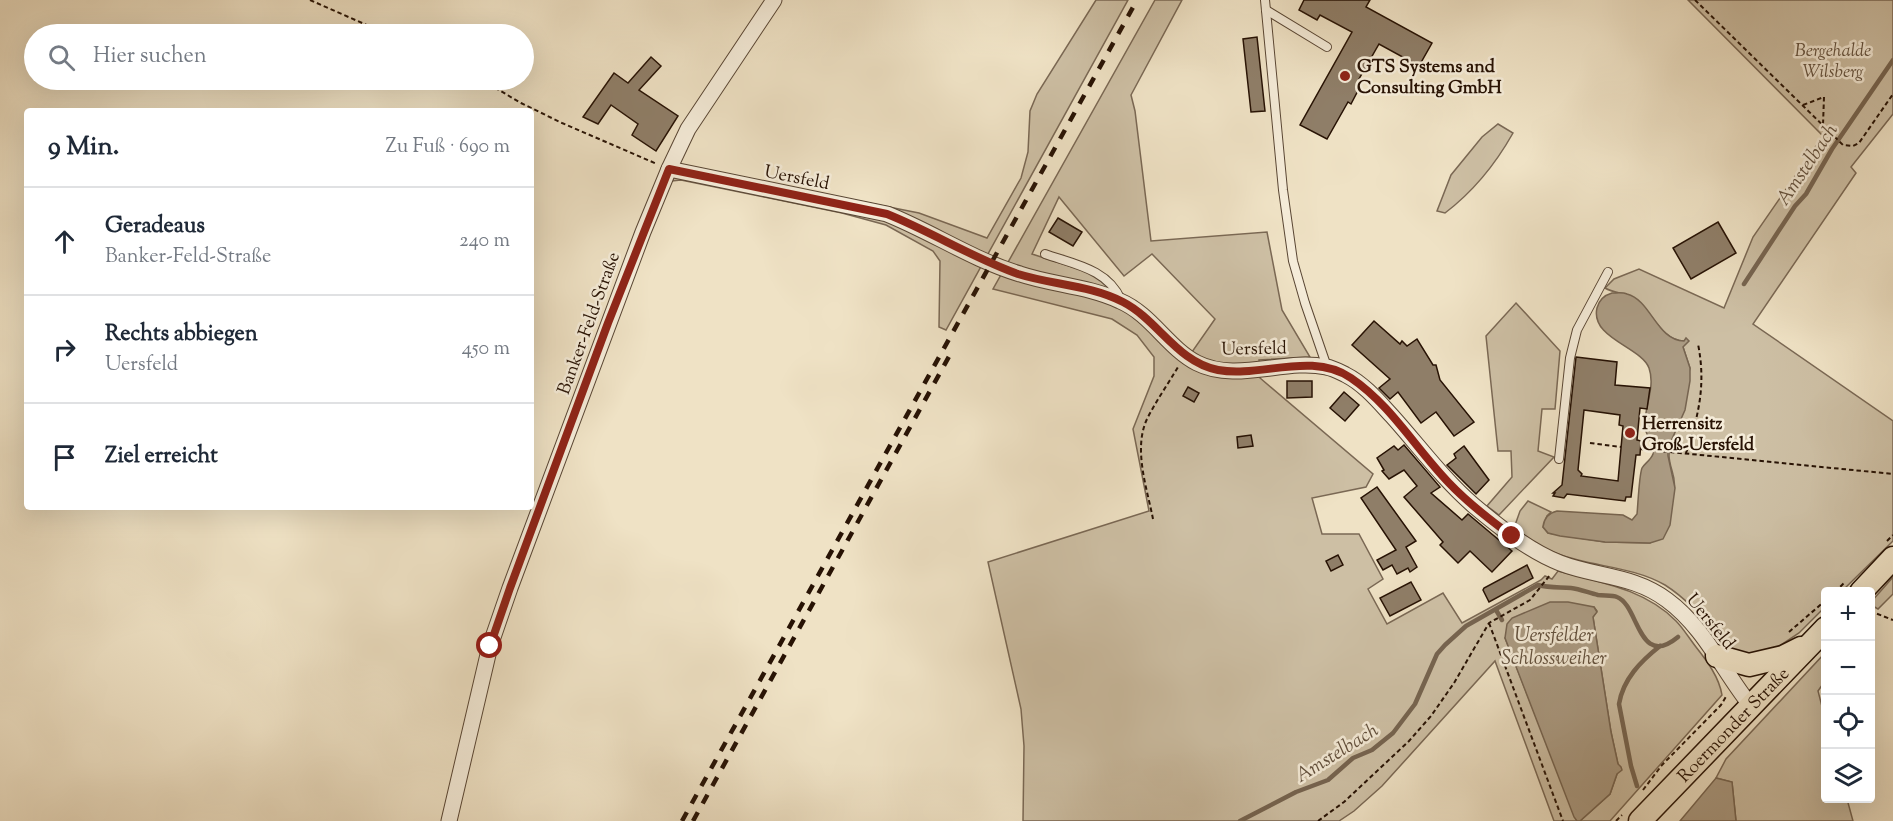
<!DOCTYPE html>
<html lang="de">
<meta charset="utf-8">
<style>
body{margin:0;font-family:"Sorts Mill Goudy",serif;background:#f2f2f3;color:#1f2937}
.controls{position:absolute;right:18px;bottom:18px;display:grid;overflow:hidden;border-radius:6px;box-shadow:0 6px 24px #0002}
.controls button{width:54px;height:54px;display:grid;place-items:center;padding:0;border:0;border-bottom:2px solid #e0e1e3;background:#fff;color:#1f2937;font:30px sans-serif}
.stop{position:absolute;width:18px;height:18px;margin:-14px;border:4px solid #8f2418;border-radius:50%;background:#fff}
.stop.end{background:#8f2418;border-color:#fff;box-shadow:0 2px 6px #0008}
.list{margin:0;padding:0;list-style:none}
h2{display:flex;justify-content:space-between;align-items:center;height:78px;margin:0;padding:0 24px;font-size:26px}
h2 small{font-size:20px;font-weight:400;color:#747a83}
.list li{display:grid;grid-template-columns:39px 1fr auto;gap:18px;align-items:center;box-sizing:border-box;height:108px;padding:0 24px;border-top:2px solid #e0e1e3}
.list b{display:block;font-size:22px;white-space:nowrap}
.list p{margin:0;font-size:20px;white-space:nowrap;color:#747a83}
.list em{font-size:20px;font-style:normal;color:#747a83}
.icon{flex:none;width:33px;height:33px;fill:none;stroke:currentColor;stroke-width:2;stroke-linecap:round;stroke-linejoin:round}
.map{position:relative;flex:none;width:1893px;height:821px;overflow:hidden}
.search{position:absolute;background:#fff;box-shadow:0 6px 24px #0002;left:24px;top:24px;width:510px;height:66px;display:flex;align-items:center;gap:15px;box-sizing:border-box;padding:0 21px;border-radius:33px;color:#747a83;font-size:22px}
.panel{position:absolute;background:#fff;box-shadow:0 6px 24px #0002;left:24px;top:108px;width:510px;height:402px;border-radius:6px}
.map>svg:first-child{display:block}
</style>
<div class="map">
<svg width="1893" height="821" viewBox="0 0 1893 821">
<rect width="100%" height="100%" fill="#efe2c5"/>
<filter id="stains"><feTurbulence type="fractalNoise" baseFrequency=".00333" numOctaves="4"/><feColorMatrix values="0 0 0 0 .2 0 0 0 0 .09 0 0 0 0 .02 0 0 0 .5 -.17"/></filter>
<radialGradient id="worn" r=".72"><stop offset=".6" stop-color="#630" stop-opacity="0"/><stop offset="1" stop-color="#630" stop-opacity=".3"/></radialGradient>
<g fill="#cdbfa4" stroke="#7a6854" stroke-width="1.5" fill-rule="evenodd">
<path d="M1096 0H1128L946 330 939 327 940 261 933 251 886 225 842 213 681 180 671 181 683 166 919 213 987 238 1021 178 1028 152 1030 111 1037 94Z"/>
<path d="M1155 0H1182L1131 95 1135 111 1151 241 1267 232 1282 310 1310 357 1259 360 1260 378 1373 474 1366 487 1312 498 1322 534H1359L1383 579 1368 589 1387 624 1443 593 1462 623 1541 580 1545 576 1552 579 1558 571C1599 582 1645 589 1676 621 1683 628 1689 638 1696 647 1707 661 1719 677 1722 695L1610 821H1580L1610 794 1617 774 1618 764 1611 732 1593 617 1597 611 1594 607H1588L1505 638 1577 821H1554L1495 661 1382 786 1354 811 1339 821H1023L1024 746 1021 709 988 562 1149 511 1133 429 1154 376V357L1137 335 1112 319 993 289ZM1059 197 1124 276 1152 254 1215 319 1192 352 1099 278 1085 271 1032 254Z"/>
<path d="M1688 0H1893V114L1851 167 1856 173 1753 324 1893 421V541L1842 591 1826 592 1825 607 1799 633 1767 654 1735 653C1713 630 1692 602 1665 585 1632 566 1592 567 1558 554 1541 548 1528 538 1514 528L1520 511 1528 501 1551 512 1547 516 1543 527 1548 533 1605 542 1650 543C1657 527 1670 506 1674 490 1678 472 1662 463 1673 438L1690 368 1683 347 1684 341C1662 341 1651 310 1636 299 1626 292 1615 294 1605 288L1614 279 1639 269 1724 308 1753 237 1823 136Z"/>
<path d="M1498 124 1513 133C1495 165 1474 191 1445 213L1437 211 1451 175 1482 137Z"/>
<path d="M1516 303 1560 351 1555 409H1542L1538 451 1554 457 1499 515 1487 506 1512 477 1511 451H1498L1486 336Z"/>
<path d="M1893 577V594L1878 609 1871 605V602Z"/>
<path d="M1825 653V681L1818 691 1825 718 1826 798 1847 799 1853 821H1736L1732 782 1716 778 1726 759Z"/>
</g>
<g fill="#ab9b83" stroke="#766450" stroke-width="1.5">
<path d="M1612 293C1617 293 1623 292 1627 294 1651 300 1657 341 1684 341L1686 338 1689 341 1683 347 1690 368V381L1685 410 1668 448V456L1675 488 1670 525 1663 539 1650 543 1605 542 1560 536 1548 533 1543 527C1544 518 1548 513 1557 511L1623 515 1632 520 1637 514C1638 505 1639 476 1642 468 1644 464 1651 460 1653 454 1655 444 1646 436 1645 428 1643 409 1656 388 1649 368 1641 347 1590 338 1597 308 1599 300 1605 295 1612 293Z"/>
<path d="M1550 602H1568L1594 607 1597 612 1593 617 1611 732 1618 764 1621 767 1622 770 1617 774 1610 794 1580 821H1577L1574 817 1505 638 1507 624 1512 618Z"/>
<path d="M1716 778 1732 782 1736 821H1680Z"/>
</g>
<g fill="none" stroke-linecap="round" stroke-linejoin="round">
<g stroke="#766450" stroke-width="4.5">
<path d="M1744 284 1795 206 1806 194 1832 149 1893 60"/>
<path d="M1496 610 1502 620"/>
<path d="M1637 786 1631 766 1619 704C1623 679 1641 661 1660 646"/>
<path d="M1240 821 1296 792 1328 780 1353 758 1372 750 1393 733 1415 704 1437 654 1445 645 1466 626 1538 585C1550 588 1560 587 1571 588 1580 589 1589 593 1598 595 1604 596 1612 595 1617 597 1639 605 1638 670 1678 637"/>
</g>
</g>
<g fill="#8f7e68" stroke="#271204" stroke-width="1.5" fill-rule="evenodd">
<path d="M1304 0H1370L1366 7 1432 43 1419 66 1379 44 1359 79 1363 81 1351 104 1348 102 1327 139 1300 125 1352 32 1320 15 1317 20 1299 10Z"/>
<path d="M1257 37 1265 111 1251 112 1243 39Z"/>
<path d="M651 57 661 66 639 90 678 116 656 151 632 135 638 124 611 105 598 124 583 117 614 73 628 83Z"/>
<path d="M1058 218 1082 232 1073 246 1049 232Z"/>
<path d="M1718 222 1736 253 1691 279 1673 248Z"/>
<path d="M1374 321 1400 344 1402 341 1407 346 1417 339 1433 365H1436L1440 380 1474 422 1454 436 1436 412 1421 423 1398 392 1390 399 1379 388 1390 379 1352 345Z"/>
<path d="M1576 357 1617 362 1615 385 1650 388 1647 409 1640 408 1637 440 1641 441 1640 455H1636L1631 497H1626L1625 501 1567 494 1564 498 1553 496 1555 493H1553L1562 485ZM1584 410 1620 415 1619 425 1623 426 1618 481 1581 476 1582 474 1578 470Z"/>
<path d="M1287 381H1312V397L1287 398Z"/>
<path d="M1188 387 1199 393 1194 402 1183 396Z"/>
<path d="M1344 392 1359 405 1345 421 1330 408Z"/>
<path d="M1251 435 1253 446 1238 448 1237 437Z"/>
<path d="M1404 445 1440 487 1431 493 1462 520 1468 514 1512 551 1492 572 1470 551 1458 563 1440 545 1443 542 1404 497 1417 486 1404 470 1389 479 1382 471 1384 470 1377 458 1394 446 1398 450Z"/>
<path d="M1464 446 1489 480 1476 494 1447 465 1456 458 1454 454Z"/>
<path d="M1377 487 1416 541 1406 547 1417 567 1410 572 1408 568 1397 574 1392 565 1383 570 1377 560 1396 550 1361 498Z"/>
<path d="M1338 555 1343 565 1331 571 1326 561Z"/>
<path d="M1527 565 1533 578 1489 602 1483 590 1484 588Z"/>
<path d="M1411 582 1421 600 1390 616 1380 598Z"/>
</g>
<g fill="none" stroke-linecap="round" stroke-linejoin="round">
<g stroke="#594634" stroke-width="10">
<g id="lane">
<path d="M1265 0 1283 190 1293 261 1305 303 1327 367"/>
<path d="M1266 10 1327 47"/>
<path d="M1045 254C1073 264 1108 269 1121 300"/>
<path d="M1559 459 1570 358 1577 330 1608 272"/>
</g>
</g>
<g stroke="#594634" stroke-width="17">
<g id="street">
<path d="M669 169 887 214C932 232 973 260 1020 274 1053 285 1088 286 1120 301 1151 314 1168 348 1197 363 1236 383 1286 358 1326 367 1333 368 1340 372 1346 375 1364 384 1379 402 1392 416 1419 446 1443 479 1473 505 1498 526 1529 551 1560 563 1596 577 1634 575 1667 600 1704 627 1723 671 1751 706"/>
<path d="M449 821 490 646 510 588 643 232 669 169 688 129 774 0"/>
</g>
</g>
<g stroke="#271204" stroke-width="25">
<g id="primary">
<path d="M1861 592 1893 558"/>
<path d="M1717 656 1749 665 1783 657 1801 648"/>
<path id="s1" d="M1640 821 1826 628"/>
</g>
</g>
<g stroke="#271204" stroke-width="2" stroke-dasharray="4.5 3" stroke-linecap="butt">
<path d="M310 0 387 34"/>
<path d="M1695 0 1843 145 1853 146 1859 143 1893 94"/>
<path d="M482 80 521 103 562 123 657 164"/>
<path d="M1803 105 1824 97 1823 125"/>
<path d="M1590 443 1621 447"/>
<path d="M1640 449 1893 474"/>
<path d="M1686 453C1699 415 1706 384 1698 344"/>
<path d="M1153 519C1147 488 1133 449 1147 419 1156 401 1168 384 1178 367"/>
<path d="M1887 541 1893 535"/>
<path d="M1835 592 1844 583"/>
<path d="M1870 611 1893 620"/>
<path d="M1489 623 1563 821"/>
<path d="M1789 632 1826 600"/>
<path d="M1643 790 1662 765 1721 705 1727 695"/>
<path d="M1318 821 1344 802 1409 741 1431 716 1454 683 1489 623 1530 600 1550 575"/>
<path d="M1616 821 1622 815"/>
</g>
<use href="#lane" stroke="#f5ecd9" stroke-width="8"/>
<use href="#street" stroke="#f5ecd9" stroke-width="15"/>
<use href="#primary" stroke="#efe2c5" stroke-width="22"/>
<g stroke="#271204" stroke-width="4.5" stroke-dasharray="10 10" stroke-linecap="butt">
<path d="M682 821 1137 0"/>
<path d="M693 821 952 351"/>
</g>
</g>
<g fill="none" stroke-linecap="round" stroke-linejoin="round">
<path stroke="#8f2418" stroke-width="8" d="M490 646 510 588 608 323 669 169 887 214C932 232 973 258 1018 274 1053 285 1090 285 1123 302 1158 320 1177 362 1218 370 1261 378 1311 351 1351 378 1391 405 1416 449 1449 483 1468 503 1490 520 1512 536"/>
</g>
<g fill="#8f2418" stroke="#f5ecd9" stroke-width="2">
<circle cx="1345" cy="76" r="6"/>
<circle cx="1630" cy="433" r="6"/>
</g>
<g text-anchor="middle" stroke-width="5" stroke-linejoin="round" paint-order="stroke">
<g font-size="18" font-style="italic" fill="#614f3c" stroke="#f5ecd9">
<text x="1833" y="56">Bergehalde<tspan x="1833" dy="21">Wilsberg</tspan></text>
</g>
<g font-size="18" font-weight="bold" fill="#271204" stroke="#f5ecd9" text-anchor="start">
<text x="1357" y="72">GTS Systems and<tspan x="1357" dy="21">Consulting GmbH</tspan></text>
<text x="1642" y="429">Herrensitz<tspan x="1642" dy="21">Groß-Uersfeld</tspan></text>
</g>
<g font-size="18" fill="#271204" stroke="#f5ecd9">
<text transform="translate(797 177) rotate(11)" y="6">Uersfeld</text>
<text transform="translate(588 323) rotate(-70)" y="6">Banker-Feld-Straße</text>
<text transform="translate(1254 348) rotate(-1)" y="6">Uersfeld</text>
<text transform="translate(1711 621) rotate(51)" y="6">Uersfeld</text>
<text dy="6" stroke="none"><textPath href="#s1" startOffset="134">Roermonder Straße</textPath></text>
</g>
<g font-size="20" font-style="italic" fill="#62503d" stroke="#f5ecd9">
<text transform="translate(1806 164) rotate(-56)" y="7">Amstelbach</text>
<text x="1554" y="641">Uersfelder<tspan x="1554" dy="23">Schlossweiher</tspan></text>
<text transform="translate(1336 752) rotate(-32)" y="7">Amstelbach</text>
</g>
</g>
<rect width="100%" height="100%" filter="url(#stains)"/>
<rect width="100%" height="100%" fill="url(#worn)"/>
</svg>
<div class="controls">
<button>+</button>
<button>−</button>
<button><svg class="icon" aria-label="locate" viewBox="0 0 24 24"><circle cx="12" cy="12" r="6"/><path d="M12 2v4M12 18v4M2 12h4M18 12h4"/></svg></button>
<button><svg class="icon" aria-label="layers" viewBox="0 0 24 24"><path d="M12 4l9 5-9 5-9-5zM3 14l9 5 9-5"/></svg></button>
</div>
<div class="stop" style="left:490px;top:646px"></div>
<div class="stop end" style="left:1512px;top:536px"></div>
<div class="search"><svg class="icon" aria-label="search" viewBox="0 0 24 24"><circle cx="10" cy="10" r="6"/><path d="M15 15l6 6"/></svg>Hier suchen</div>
<section class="panel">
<h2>9 Min.<small>Zu Fuß · 690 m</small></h2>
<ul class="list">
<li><svg class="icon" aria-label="ahead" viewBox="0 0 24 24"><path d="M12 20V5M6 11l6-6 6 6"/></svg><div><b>Geradeaus</b><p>Banker-Feld-Straße</p></div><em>240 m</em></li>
<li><svg class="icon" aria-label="right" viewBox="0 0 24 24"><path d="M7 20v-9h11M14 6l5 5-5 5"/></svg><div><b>Rechts abbiegen</b><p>Uersfeld</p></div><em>450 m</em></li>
<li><svg class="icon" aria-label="arrive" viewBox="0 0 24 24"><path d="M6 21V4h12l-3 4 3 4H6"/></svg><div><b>Ziel erreicht</b></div></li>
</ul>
</section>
</div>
